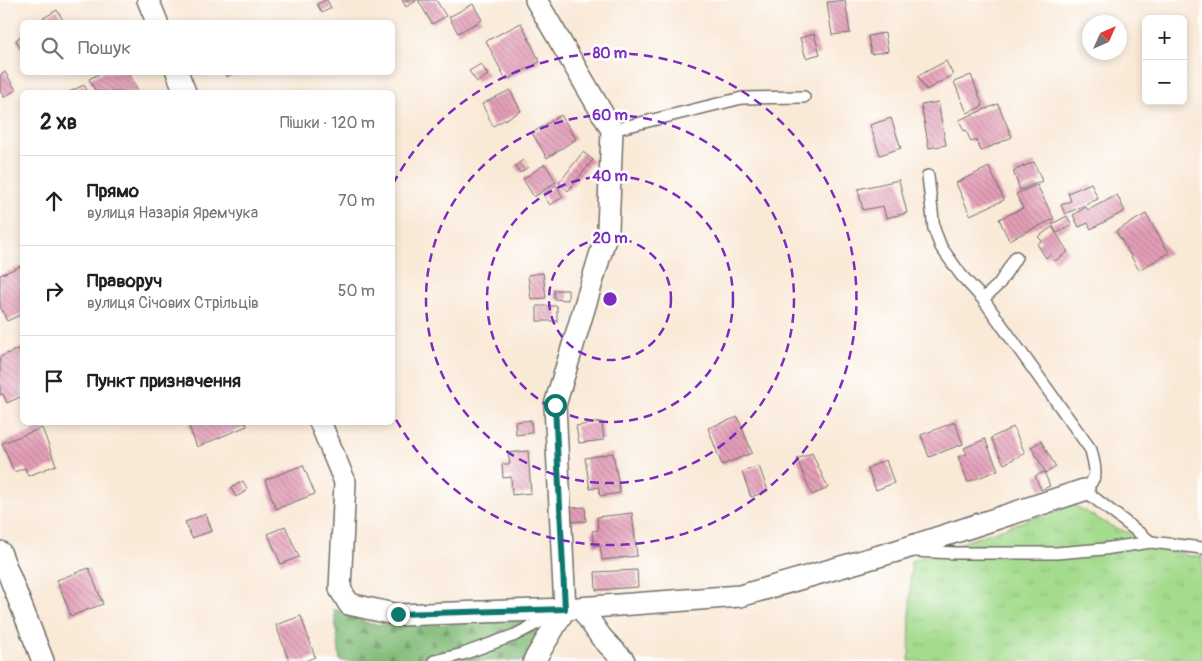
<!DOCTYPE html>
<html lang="uk">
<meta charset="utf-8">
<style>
body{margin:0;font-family:Pangolin,sans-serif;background:#f6f6f6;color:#202124}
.controls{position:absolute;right:15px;top:15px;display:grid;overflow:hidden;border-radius:8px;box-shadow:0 2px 8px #0003}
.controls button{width:45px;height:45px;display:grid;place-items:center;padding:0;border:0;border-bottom:1px solid #e0e0e0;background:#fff;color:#202124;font:25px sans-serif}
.compass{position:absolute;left:1082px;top:15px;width:45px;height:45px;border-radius:50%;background:#fff;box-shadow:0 2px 8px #0003;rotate:45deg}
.stop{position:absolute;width:15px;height:15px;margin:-11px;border:4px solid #0f766e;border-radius:50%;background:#fff}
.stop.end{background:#0f766e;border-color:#fff;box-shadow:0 1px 5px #0008}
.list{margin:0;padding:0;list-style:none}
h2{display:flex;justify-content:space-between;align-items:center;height:65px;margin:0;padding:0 20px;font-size:21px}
h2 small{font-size:16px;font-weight:400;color:#757577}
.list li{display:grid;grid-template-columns:32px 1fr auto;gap:15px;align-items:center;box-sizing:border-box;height:90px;padding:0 20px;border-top:1px solid #e0e0e0}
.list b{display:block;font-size:19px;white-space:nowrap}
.list p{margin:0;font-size:16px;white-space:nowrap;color:#757577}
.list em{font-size:16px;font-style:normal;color:#757577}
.icon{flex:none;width:28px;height:28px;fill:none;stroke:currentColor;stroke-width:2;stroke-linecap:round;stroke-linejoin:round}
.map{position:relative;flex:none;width:1202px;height:661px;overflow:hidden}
.search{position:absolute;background:#fff;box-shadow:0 2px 8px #0003;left:20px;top:20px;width:375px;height:55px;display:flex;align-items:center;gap:12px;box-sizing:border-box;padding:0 18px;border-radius:8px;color:#757577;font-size:19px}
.panel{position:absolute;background:#fff;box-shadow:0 2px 8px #0003;left:20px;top:90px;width:375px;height:335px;border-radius:8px}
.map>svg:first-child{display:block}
</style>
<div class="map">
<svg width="1202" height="661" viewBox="0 0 1202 661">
<defs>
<pattern id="grass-tufts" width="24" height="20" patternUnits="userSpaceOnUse" patternTransform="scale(1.25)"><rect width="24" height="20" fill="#a4dc8e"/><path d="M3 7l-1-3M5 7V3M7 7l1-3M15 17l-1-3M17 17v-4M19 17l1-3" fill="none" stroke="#8dbd7b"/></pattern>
<pattern id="forest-firs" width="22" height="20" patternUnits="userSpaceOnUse" patternTransform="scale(1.25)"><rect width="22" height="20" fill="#83bc79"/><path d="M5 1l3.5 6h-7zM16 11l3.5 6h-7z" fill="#6b9963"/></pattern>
<pattern id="building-back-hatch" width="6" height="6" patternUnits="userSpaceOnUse" patternTransform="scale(1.25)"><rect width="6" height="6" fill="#e49fb8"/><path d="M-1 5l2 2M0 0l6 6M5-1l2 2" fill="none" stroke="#b98296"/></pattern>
</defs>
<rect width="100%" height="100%" fill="#fff"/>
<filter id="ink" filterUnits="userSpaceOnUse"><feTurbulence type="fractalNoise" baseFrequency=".02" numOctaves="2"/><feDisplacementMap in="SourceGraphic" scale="10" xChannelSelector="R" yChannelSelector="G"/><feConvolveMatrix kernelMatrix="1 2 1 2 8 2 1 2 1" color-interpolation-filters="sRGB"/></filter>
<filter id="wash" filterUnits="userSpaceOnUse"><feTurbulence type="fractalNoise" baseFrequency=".0096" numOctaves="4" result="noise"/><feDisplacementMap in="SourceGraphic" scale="20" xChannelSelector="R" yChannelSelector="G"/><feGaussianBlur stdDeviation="1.12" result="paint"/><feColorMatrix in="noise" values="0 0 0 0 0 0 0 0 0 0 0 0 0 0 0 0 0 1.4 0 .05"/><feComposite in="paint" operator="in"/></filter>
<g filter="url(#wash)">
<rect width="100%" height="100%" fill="#f9e9d7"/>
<path fill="url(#grass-tufts)" stroke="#68845c" d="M1072 504 1111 526 1189 556H1202V661H909L911 561Z"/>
<path fill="url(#forest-firs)" stroke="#577452" d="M334 609 371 624 417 626 535 619 542 627 531 651 522 661H340Z"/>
<g id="blocks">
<g fill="url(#building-back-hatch)">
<path d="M326 0H327L331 8 322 13 317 4Z"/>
<path d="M402 0H416V1L406 7Z"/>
<path d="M418 0H436L446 16 432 24Z"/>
<path d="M845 0 850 33 832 35 827 2Z"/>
<path d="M473 4 482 20 458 33 449 17Z"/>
<path d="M57 10 64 22H37Z"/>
<path d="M521 23 540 62 506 80 486 41Z"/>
<path d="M885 33 888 51 871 54 868 36Z"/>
<path d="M814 34 820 54 806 58 800 38Z"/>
<path d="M22 35V51L16 40Z"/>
<path d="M946 61 953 75 926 90 918 76Z"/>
<path d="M481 64 488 75 477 82 469 71Z"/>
<path d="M5 72 16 90 4 97 0 91V75Z"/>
<path d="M103 72H128L138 91 135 92H96L89 79Z"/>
<path d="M225 72H236L227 77Z"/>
<path d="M971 75 983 106 967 113 954 82Z"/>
<path d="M84 85 88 92H69Z"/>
<path d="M510 90 521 111 493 126 482 104Z"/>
<path d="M938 102 946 145 929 148 921 105Z"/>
<path d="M998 104 1012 137 981 151 976 140 971 142 966 130 964 131 959 120Z"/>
<path d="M561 115 576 139 547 158 532 133Z"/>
<path d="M891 118 901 148 880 155 870 125Z"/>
<path d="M583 152 593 160 568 191 559 183Z"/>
<path d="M523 160 528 167 520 173 515 166Z"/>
<path d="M1034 162 1042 181 1020 190 1013 171Z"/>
<path d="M545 164 556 182 534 197 523 179Z"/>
<path d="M989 167 1004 200 970 215 956 183Z"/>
<path d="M899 180 907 213 886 218 883 206 863 210 858 189Z"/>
<path d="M1091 183 1098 199 1065 214 1061 205 1071 201 1068 193Z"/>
<path d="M556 185 563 197 550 205 543 194Z"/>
<path d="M1037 185 1054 219 1009 240 999 219 1023 208 1016 194Z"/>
<path d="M1117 195 1125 211 1091 229 1088 223 1079 227 1073 215 1086 207 1088 210Z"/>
<path d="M1146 214 1169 253 1139 270 1116 231Z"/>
<path d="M1067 216 1072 225 1057 233 1052 224Z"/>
<path d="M1052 227 1068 252 1055 261 1050 254 1046 258 1037 244 1042 241 1038 237Z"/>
<path d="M21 266 22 269V320L20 315 7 321 0 306V275Z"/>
<path d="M543 273 546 298 531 299 528 275Z"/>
<path d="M554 290H568V300L554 299Z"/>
<rect x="537" y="306" width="20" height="15"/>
<path d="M22 347V398L20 397 7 403 3 394 1 395 0 394V357Z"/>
<path d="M738 417 752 453 722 465 708 428Z"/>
<path d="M531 420 532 433 516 435 515 422Z"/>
<path d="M192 422H246L247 426 197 447 188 424Z"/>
<path d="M602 422 604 440 579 443 576 426Z"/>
<path d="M955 422 963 444 929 457 921 435Z"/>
<path d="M1013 427 1025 453 1004 464 991 438Z"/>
<path d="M42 428 56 465 28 476 25 468 14 472 2 443Z"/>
<path d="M985 439 998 470 968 482 958 457 967 454 964 448Z"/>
<path d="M1041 441 1056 467 1046 473 1031 447Z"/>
<path d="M528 451 531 493 512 495 511 477 503 478 502 464H510L508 453Z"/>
<path d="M613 453 620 493 600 496 599 487 590 489 585 458Z"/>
<path d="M812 453 828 488 812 495 797 459Z"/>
<path d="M886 460 894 483 876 490 867 468Z"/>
<path d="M303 465 315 494 276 509 265 480Z"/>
<path d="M759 466 768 491 751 497 742 472Z"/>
<path d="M1044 472 1050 486 1041 490 1035 476Z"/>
<path d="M243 481 248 490 236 497 231 488Z"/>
<path d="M585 507 586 521 570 522 569 508Z"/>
<path d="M632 513 637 556 602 560 600 545 594 546 592 531 598 530 597 517Z"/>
<path d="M206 514 212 531 192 538 185 522Z"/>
<path d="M285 526 299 557 281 564 268 534Z"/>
<path d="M89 568 103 604 71 616 57 580Z"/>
<path d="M637 570 638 587 596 590 595 572Z"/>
<path d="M301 616 315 657 305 661H289L276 625Z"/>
</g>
</g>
</g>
<g filter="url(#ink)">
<use href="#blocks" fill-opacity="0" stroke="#736e67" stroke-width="1"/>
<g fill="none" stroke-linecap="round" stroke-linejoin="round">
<g stroke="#736e67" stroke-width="14">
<g id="lane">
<path d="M612 130 742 98 804 97"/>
<path d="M928 176 934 229 941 247 961 275 983 299"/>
<path d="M1016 257 999 284 983 299 1091 450C1095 469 1100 476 1084 490L1151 542"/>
<path d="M914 551 955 553H1056L1104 549 1151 542 1202 548"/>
<path d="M434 661 463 654 515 635 557 613"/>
</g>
</g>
<g stroke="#736e67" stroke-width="24">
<g id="street">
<path d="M148 0 157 22"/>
<path d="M177 72 185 92"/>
<path d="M320 422 345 482 340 589 349 604 398 615 565 609 555 405 608 229 612 130 536 0"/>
<path d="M0 552 43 661"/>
<path d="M581 608 601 637 624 661"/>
<path d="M534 661 565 609 740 596 900 550 1084 490"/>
</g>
</g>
<use href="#lane" stroke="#fff" stroke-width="11"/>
<use href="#street" stroke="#fff" stroke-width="21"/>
</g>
</g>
<g fill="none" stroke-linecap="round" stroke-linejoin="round" filter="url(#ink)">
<path stroke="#0f766e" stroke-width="6" d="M398 614 565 609 555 405"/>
</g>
<g fill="none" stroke="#7b2cbf" stroke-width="2.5" stroke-dasharray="9 6">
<circle cx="610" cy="299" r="61"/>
<circle cx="610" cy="299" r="123"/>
<circle cx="610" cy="299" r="184"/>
<path d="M393 184A246 246 0 1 1 393 414"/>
</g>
<circle cx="610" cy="299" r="8" fill="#7b2cbf" stroke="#fff" stroke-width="2.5"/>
<g font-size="15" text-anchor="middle" font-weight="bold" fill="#7b2cbf" stroke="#fff" stroke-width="5" stroke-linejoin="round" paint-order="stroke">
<text x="610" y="58">80 m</text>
<text x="610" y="120">60 m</text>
<text x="610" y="181">40 m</text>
<text x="610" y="243">20 m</text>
</g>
</svg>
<div class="controls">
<button>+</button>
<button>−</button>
</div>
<svg class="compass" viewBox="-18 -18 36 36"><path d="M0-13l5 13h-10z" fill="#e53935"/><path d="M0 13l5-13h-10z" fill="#757577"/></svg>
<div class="stop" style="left:555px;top:405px"></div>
<div class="stop end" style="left:398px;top:614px"></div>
<div class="search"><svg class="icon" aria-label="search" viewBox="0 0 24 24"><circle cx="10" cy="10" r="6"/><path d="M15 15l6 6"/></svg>Пошук</div>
<section class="panel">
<h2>2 хв<small>Пішки · 120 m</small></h2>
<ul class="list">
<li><svg class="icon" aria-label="ahead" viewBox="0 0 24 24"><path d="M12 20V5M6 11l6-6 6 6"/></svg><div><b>Прямо</b><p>вулиця Назарія Яремчука</p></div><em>70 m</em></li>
<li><svg class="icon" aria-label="right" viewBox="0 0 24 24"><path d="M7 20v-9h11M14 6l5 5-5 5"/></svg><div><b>Праворуч</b><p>вулиця Січових Стрільців</p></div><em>50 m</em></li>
<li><svg class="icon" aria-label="arrive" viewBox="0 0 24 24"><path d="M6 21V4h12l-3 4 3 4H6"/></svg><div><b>Пункт призначення</b></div></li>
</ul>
</section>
</div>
